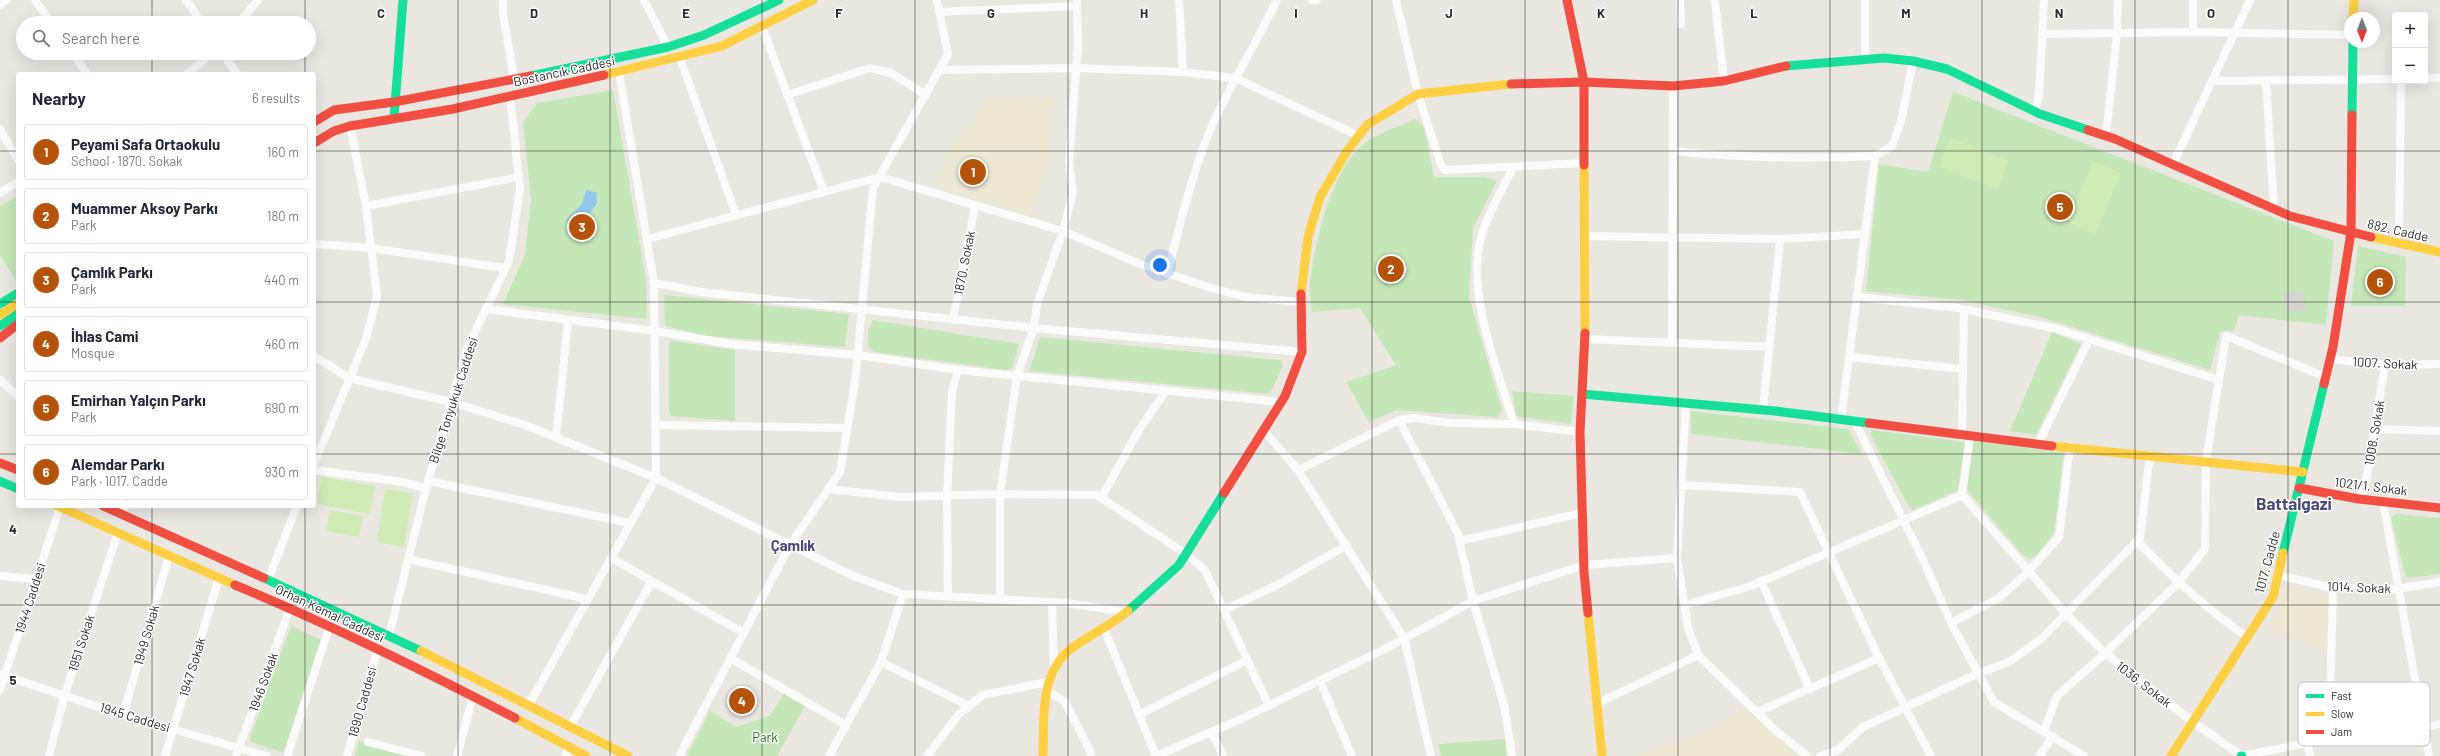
<!DOCTYPE html>
<meta charset="utf-8">
<style>
body{margin:0;font-family:Barlow,sans-serif;background:#f6f6f7;color:#1f2937}
.controls{position:absolute;right:12px;top:12px;display:grid;overflow:hidden;border-radius:4px;box-shadow:0 4px 16px #0002}
.controls button{width:36px;height:36px;display:grid;place-items:center;padding:0;border:0;border-bottom:1px solid #e0e1e3;background:#fff;color:#1f2937;font:20px sans-serif}
.compass{position:absolute;left:2344px;top:12px;width:36px;height:36px;border-radius:50%;background:#fff;box-shadow:0 4px 16px #0002;rotate:180deg}
.you{position:absolute;left:1160px;top:265px;width:14px;height:14px;margin:-10px;border:3px solid #fff;border-radius:50%;background:#1a73e8;box-shadow:0 0 0 6px #1a73e833}
.badge{display:grid;place-items:center;width:26px;height:26px;border-radius:50%;background:#b45309;color:#fff;font-size:13px;font-weight:700}
.pin{position:absolute;translate:-50% -50%;border:2px solid #fff;box-shadow:0 1px 4px #0006}
.list{margin:0;padding:0;list-style:none}
h2{display:flex;justify-content:space-between;align-items:center;height:52px;margin:0;padding:0 16px;font-size:17px}
h2 small{font-size:13px;font-weight:400;color:#747a83}
.list li{display:grid;grid-template-columns:26px 1fr auto;gap:12px;align-items:center;box-sizing:border-box;height:56px;margin:0 8px 8px;padding:0 8px;border:1px solid #e0e1e3;border-radius:4px}
.list b{display:block;font-size:15px;white-space:nowrap}
.list p{margin:0;font-size:13px;white-space:nowrap;color:#747a83}
.list em{font-size:13px;font-style:normal;color:#747a83}
.icon{flex:none;width:22px;height:22px;fill:none;stroke:currentColor;stroke-width:2;stroke-linecap:round;stroke-linejoin:round}
.map{position:relative;flex:none;width:2440px;height:756px;overflow:hidden}
.search{position:absolute;background:#fff;box-shadow:0 4px 16px #0002;left:16px;top:16px;width:300px;height:44px;display:flex;align-items:center;gap:10px;box-sizing:border-box;padding:0 14px;border-radius:22px;color:#747a83;font-size:15px}
.panel{position:absolute;background:#fff;box-shadow:0 4px 16px #0002;left:16px;top:72px;width:300px;height:436px;border-radius:4px}
.map>svg:first-child{display:block}
</style>
<div class="map">
<svg width="2440" height="756" viewBox="0 0 2440 756">
<rect width="100%" height="100%" fill="#e9e7e0"/>
<g fill="#ece8d4">
<path d="M990 96 1010 99 1023 100 1024 97 1055 98 1050 113 1048 167 1029 214 936 188 946 156Z"/>
<path d="M2291 585 2326 597 2329 602 2325 641 2321 648 2269 631 2285 588Z"/>
<path d="M1741 705 1797 756H1632L1720 727Z"/>
</g>
<g fill="#c4e6b8">
<path d="M613 90 646 280 647 319 503 304 525 255 531 200 523 123 537 103Z"/>
<path d="M1953 92 2334 241 2326 325 2239 315 2234 331H2220L2210 370 2040 317 1962 300 1866 291 1879 164 1928 172Z"/>
<path d="M1415 119 1424 127 1434 177H1485L1497 181 1473 228 1469 296 1502 411 1497 417 1397 410 1369 422 1346 382 1396 365 1360 308 1312 312C1311 302 1309 292 1310 282 1314 247 1331 176 1356 151 1371 135 1396 128 1415 119Z"/>
<path d="M18 196V284L0 255V206Z"/>
<path d="M2358 246 2406 257 2405 306H2351Z"/>
<path d="M664 295 849 314 845 347 707 336 665 326Z"/>
<path d="M873 320 1019 344 1012 368 1005 370 874 352 868 347V330Z"/>
<path d="M2052 332 2081 344 2036 435 2010 431Z"/>
<path d="M1040 337 1280 360 1283 365 1270 394 1029 371Z"/>
<path d="M671 341 735 350V421L671 416 669 410V344Z"/>
<path d="M1512 391 1574 396 1571 424 1516 416Z"/>
<path d="M1691 411 1848 429 1862 454 1691 434Z"/>
<path d="M1871 430 1965 442 1958 490 1913 510 1910 509 1870 434Z"/>
<path d="M1973 441 2064 453 2054 533 2035 557 2028 559 2022 554 1967 490Z"/>
<path d="M2397 514 2440 518V574L2408 578 2404 572 2391 517Z"/>
<path d="M291 626 321 640 284 753 249 741Z"/>
<path d="M784 694 805 706 777 756H687L710 711 736 727 770 716Z"/>
<path d="M1506 739V756H1441L1438 744Z"/>
<path d="M359 741 416 756H355Z"/>
</g>
<g fill="#cfeab5">
<path d="M1950 138 2009 160 1998 189 1939 167Z"/>
<path d="M2093 161 2121 173 2095 234 2067 222Z"/>
<path d="M322 477 375 486 370 514 317 504Z"/>
<path d="M385 489 413 493 404 547 377 542Z"/>
<path d="M330 510 363 516 359 537 326 531Z"/>
</g>
<path fill="#d7d5cf" d="M2303 290 2307 309 2287 313 2283 294Z"/>
<path fill="#92c8ed" d="M586 190 598 193 596 195 597 203 588 216C587 229 595 228 580 236L569 231 567 219 582 204Z"/>
<g fill="none" stroke-linecap="round" stroke-linejoin="round">
<g stroke="#fcfbfa" stroke-width="8">
<path d="M35 0 51 23"/>
<path d="M186 0 202 23"/>
<path d="M503 0V14L514 79"/>
<path d="M644 0 668 47"/>
<path d="M1179 0 1183 72"/>
<path d="M1312 0H1317"/>
<path d="M1396 0 1418 94 1441 165 1445 170 1583 163"/>
<path d="M1680 0 1681 24"/>
<path d="M1715 0 1724 81"/>
<path d="M1865 0V59"/>
<path d="M2193 0V32"/>
<path d="M0 5 6 0"/>
<path d="M939 12 1077 6"/>
<path d="M239 23 258 0"/>
<path d="M762 27 824 192"/>
<path d="M2043 34 2193 32 2350 35"/>
<path d="M73 53 87 74"/>
<path d="M222 53 237 74"/>
<path d="M680 58 736 215"/>
<path d="M939 70 1076 68 1183 72 1235 78 1359 136"/>
<path d="M187 74 212 53"/>
<path d="M2425 78H2440"/>
<path d="M2213 81 2395 79"/>
<path d="M2266 81 2274 209"/>
<path d="M787 95 870 68 891 73 926 95"/>
<path d="M2035 111 2039 95 2044 0"/>
<path d="M0 129 18 160"/>
<path d="M2106 136 2117 33 2118 0"/>
<path d="M1673 151C1740 158 1807 159 1875 156"/>
<path d="M2173 164 2250 0"/>
<path d="M1513 168C1503 188 1486 217 1481 237 1466 295 1498 369 1514 424"/>
<path d="M0 193 18 182"/>
<path d="M366 206 519 177"/>
<path d="M1584 236 1780 239 1865 234"/>
<path d="M647 239 880 177 1063 231 1140 264 1211 288 1246 297 1300 302"/>
<path d="M2399 243 2401 81"/>
<path d="M314 244 371 248 505 268"/>
<path d="M1167 274C1180 226 1191 176 1210 130 1230 85 1256 44 1277 0"/>
<path d="M654 283 702 292 1034 328 1302 352"/>
<path d="M1857 297 1958 308 2057 329 2219 380"/>
<path d="M486 309 655 331 731 344 857 355 958 370 1281 402"/>
<path d="M953 320 975 206"/>
<path d="M1585 339 1769 347"/>
<path d="M1672 342 1673 86"/>
<path d="M314 356 349 378 451 402 525 425 656 478 851 575 903 594 1066 603 1127 612"/>
<path d="M1849 357 1962 369"/>
<path d="M2330 359 2392 365 2440 364"/>
<path d="M0 380 18 396"/>
<path d="M1686 403 1677 558 1688 628 1698 655 1775 730 1807 756"/>
<path d="M1763 410 1780 239"/>
<path d="M1399 420 1458 534 1473 601 1504 705 1512 756"/>
<path d="M1841 420 1875 156 1892 146 1901 121 1913 61"/>
<path d="M1855 422 1924 562 1951 623 1994 702 2084 756"/>
<path d="M655 425 847 428"/>
<path d="M2375 429 2440 431"/>
<path d="M1264 431 1298 470 1404 638 1431 756"/>
<path d="M1962 436 1964 310"/>
<path d="M1970 437 1962 495 2067 615 2105 653 2193 722 2242 756 2307 743 2401 732 2440 724"/>
<path d="M556 438 568 321"/>
<path d="M2038 444 2089 340"/>
<path d="M314 464 366 339 377 296 366 206 350 126"/>
<path d="M314 470 397 481 426 488"/>
<path d="M1298 470 1399 420 1415 418 1450 423 1514 424 1580 432"/>
<path d="M428 481 630 523"/>
<path d="M1681 485 1800 492 1879 658 1931 756"/>
<path d="M829 489 899 497 1000 494 1097 495 1186 554 1205 570 1269 706"/>
<path d="M1101 498 1139 430 1165 392"/>
<path d="M2359 499 2365 488 2385 365"/>
<path d="M2383 502 2429 756"/>
<path d="M120 513 126 506"/>
<path d="M1459 541 1582 513"/>
<path d="M2137 541C2172 577 2206 609 2247 637"/>
<path d="M611 558 744 633"/>
<path d="M408 559 587 599"/>
<path d="M2278 575 2333 588 2397 589 2440 582"/>
<path d="M0 576 36 579"/>
<path d="M268 580 297 506"/>
<path d="M1761 581 1810 689"/>
<path d="M948 596 947 495 952 391 958 370"/>
<path d="M1000 599V494L1017 376 1034 328 1037 304 1063 231 1073 192 1069 163 1078 44 1077 0"/>
<path d="M1052 602 1054 673"/>
<path d="M1685 605 1751 586 1962 495"/>
<path d="M1224 610 1277 585 1347 545"/>
<path d="M1951 623 1999 598 2028 572 2059 537 2070 447"/>
<path d="M1104 628 1156 756"/>
<path d="M389 635 428 481 467 349 509 261 520 189 510 96"/>
<path d="M730 658 846 725"/>
<path d="M881 662 969 706"/>
<path d="M0 674 123 715 267 756"/>
<path d="M1320 681 1352 756"/>
<path d="M0 690 60 507"/>
<path d="M1047 691 1065 702 1091 753"/>
<path d="M1596 704 1698 655"/>
<path d="M528 706 656 478 654 283 619 72"/>
<path d="M1757 712 1879 658"/>
<path d="M123 715 169 556"/>
<path d="M1139 715 1247 660"/>
<path d="M570 727 652 581"/>
<path d="M2044 731 2057 696 2101 657 2178 583 2205 549 2206 461 2226 336 2326 377"/>
<path d="M1212 732 1223 756"/>
<path d="M2329 741 2333 588"/>
<path d="M368 742 422 756"/>
<path d="M2307 743 2310 756"/>
<path d="M49 756 65 694 118 532"/>
<path d="M165 756 219 578"/>
<path d="M236 756 290 608"/>
<path d="M287 756 330 625"/>
<path d="M347 756 378 649"/>
<path d="M457 756 473 696"/>
<path d="M566 756 568 746"/>
<path d="M679 756 790 545 840 472 855 382 873 188 948 54 937 0"/>
<path d="M829 756 881 662 903 594"/>
<path d="M927 756 959 714 983 695 1048 682"/>
<path d="M1156 756 1243 718 1387 648 1473 601 1584 565 1677 558"/>
<path d="M1820 756 1838 750 1863 727 1979 673 2009 662 2042 638 2140 538 2150 455"/>
<path d="M2039 756 2053 736"/>
</g>
<g stroke="#16e098" stroke-width="9">
<path d="M1786 66 1884 58 1913 61 1947 69 2040 114 2088 130"/>
<path d="M531 76 668 47 704 35 779 0"/>
<path d="M2352 115 2353 42"/>
<path d="M394 118 403 0"/>
<path d="M0 304 18 293"/>
<path d="M0 326 18 314"/>
<path d="M1582 394 1775 411 1869 423"/>
<path d="M0 481 18 489"/>
<path d="M2283 553 2324 384"/>
<path d="M264 578 421 651"/>
<path d="M1128 611 1179 565 1224 493"/>
<path d="M2241 756H2242"/>
</g>
<g stroke="#ffcf43" stroke-width="9">
<path d="M2353 18 2354 0"/>
<path d="M604 75 722 46 813 0"/>
<path d="M1584 165 1585 333"/>
<path d="M2371 237 2440 252"/>
<path d="M1301 294 1308 237 1320 197 1347 151 1367 125 1418 94 1511 84"/>
<path d="M0 315 18 303"/>
<path d="M2052 446 2303 472"/>
<path d="M58 506 235 585"/>
<path d="M1588 613 1602 756"/>
<path d="M421 651 628 756"/>
<path d="M515 718 586 756"/>
<path d="M1043 756C1044 719 1039 673 1072 648 1090 635 1111 625 1128 611"/>
<path d="M2171 756 2273 597 2283 553"/>
</g>
<g stroke="#f24e42" stroke-width="9">
<path d="M1567 0 1584 82V165"/>
<path d="M1511 84 1584 82 1673 86 1724 81 1786 66"/>
<path d="M314 122 334 110 394 102 531 76"/>
<path d="M2088 130 2115 139 2290 216 2371 237"/>
<path d="M314 143 334 131 350 126 453 109 604 75"/>
<path d="M1585 333 1580 432 1584 572 1588 613"/>
<path d="M0 338 18 324"/>
<path d="M2324 384 2333 347 2351 232 2352 115"/>
<path d="M1869 423 2052 446"/>
<path d="M0 463 18 470"/>
<path d="M2299 488 2359 499 2440 508"/>
<path d="M1224 493 1285 396 1302 352 1301 294"/>
<path d="M103 506 264 578"/>
<path d="M235 585C331 625 423 670 515 718"/>
</g>
</g>
<path fill="none" stroke="#2b2b2b" stroke-width="1" stroke-opacity="0.55" d="M152 0V23M305 0V23M458 0V756M610 0V756M762 0V756M915 0V756M1068 0V756M1220 0V756M1372 0V756M1525 0V756M1678 0V756M1830 0V756M1982 0V756M2135 0V756M2288 0V756M152 53V74M305 53V74M0 151H18M314 151H2440M0 302H18M314 302H2440M0 454H18M314 454H2440M152 506V756M305 506V756M0 605H2440"/>
<g text-anchor="middle" stroke-width="3" stroke-linejoin="round" paint-order="stroke">
<g font-size="13" fill="#2b2b2b" stroke="#fff">
<text transform="translate(564 71) rotate(-12)" y="5">Bostancık Caddesi</text>
<text transform="translate(2398 230) rotate(13)" y="5">882. Cadde</text>
<text transform="translate(964 263) rotate(-79)" y="5">1870. Sokak</text>
<text transform="translate(2385 363) rotate(3)" y="5">1007. Sokak</text>
<text transform="translate(453 400) rotate(-72)" y="5">Bilge Tonyukuk Caddesi</text>
<text transform="translate(2374 433) rotate(-80)" y="5">1008. Sokak</text>
<text transform="translate(2371 486) rotate(7)" y="5">1021/1. Sokak</text>
<text transform="translate(2267 562) rotate(-75)" y="5">1017. Cadde</text>
<text transform="translate(2359 587) rotate(2)" y="5">1014. Sokak</text>
<text transform="translate(30 598) rotate(-72)" y="5">1944 Caddesi</text>
<text transform="translate(330 613) rotate(25)" y="5">Orhan Kemal Caddesi</text>
<text transform="translate(146 635) rotate(-74)" y="5">1949 Sokak</text>
<text transform="translate(81 643) rotate(-72)" y="5">1951 Sokak</text>
<text transform="translate(192 667) rotate(-73)" y="5">1947 Sokak</text>
<text transform="translate(263 682) rotate(-70)" y="5">1946 Sokak</text>
<text transform="translate(2144 684) rotate(38)" y="5">1036. Sokak</text>
<text transform="translate(362 702) rotate(-74)" y="5">1890 Caddesi</text>
<text transform="translate(135 717) rotate(17)" y="5">1945 Caddesi</text>
</g>
<g font-size="13" fill="#1d6a18" stroke="#fff">
<text x="765" y="742">Park</text>
</g>
<g font-size="15" font-weight="bold" fill="#494b7d" stroke="#fff">
<text x="793" y="551">Çamlık</text>
</g>
<g font-size="17" font-weight="bold" fill="#494b7d" stroke="#fff">
<text x="2294" y="510">Battalgazi</text>
</g>
</g>
<rect x="2298" y="682" width="132" height="64" rx="6" fill="#fff" stroke="#bfbfbf" stroke-width="1"/>
<rect x="2306" y="694" width="18" height="4" fill="#16e098"/>
<rect x="2306" y="712" width="18" height="4" fill="#ffcf43"/>
<rect x="2306" y="730" width="18" height="4" fill="#f24e42"/>
<g font-size="11" fill="#2b2b2b">
<text x="2331" y="700">Fast</text>
<text x="2331" y="718">Slow</text>
<text x="2331" y="736">Jam</text>
</g>
<g font-size="13" text-anchor="middle" font-weight="bold" fill="#2b2b2b" stroke="#fff" stroke-width="3" stroke-linejoin="round" paint-order="stroke">
<text x="381" y="18">C</text>
<text x="534" y="18">D</text>
<text x="686" y="18">E</text>
<text x="839" y="18">F</text>
<text x="991" y="18">G</text>
<text x="1144" y="18">H</text>
<text x="1296" y="18">I</text>
<text x="1449" y="18">J</text>
<text x="1601" y="18">K</text>
<text x="1754" y="18">L</text>
<text x="1906" y="18">M</text>
<text x="2059" y="18">N</text>
<text x="2211" y="18">O</text>
<text x="13" y="534">4</text>
<text x="13" y="685">5</text>
</g>
</svg>
<div class="controls">
<button>+</button>
<button>−</button>
</div>
<svg class="compass" viewBox="-18 -18 36 36"><path d="M0-13l5 13h-10z" fill="#e53935"/><path d="M0 13l5-13h-10z" fill="#747a83"/></svg>
<div class="you"></div>
<div class="pin badge" style="left:973px;top:172px">1</div>
<div class="pin badge" style="left:1391px;top:269px">2</div>
<div class="pin badge" style="left:582px;top:227px">3</div>
<div class="pin badge" style="left:742px;top:701px">4</div>
<div class="pin badge" style="left:2060px;top:207px">5</div>
<div class="pin badge" style="left:2380px;top:282px">6</div>
<div class="search"><svg class="icon" aria-label="search" viewBox="0 0 24 24"><circle cx="10" cy="10" r="6"/><path d="M15 15l6 6"/></svg>Search here</div>
<section class="panel">
<h2>Nearby<small>6 results</small></h2>
<ul class="list">
<li><span class="badge">1</span><div><b>Peyami Safa Ortaokulu</b><p>School · 1870. Sokak</p></div><em>160 m</em></li>
<li><span class="badge">2</span><div><b>Muammer Aksoy Parkı</b><p>Park</p></div><em>180 m</em></li>
<li><span class="badge">3</span><div><b>Çamlık Parkı</b><p>Park</p></div><em>440 m</em></li>
<li><span class="badge">4</span><div><b>İhlas Cami</b><p>Mosque</p></div><em>460 m</em></li>
<li><span class="badge">5</span><div><b>Emirhan Yalçın Parkı</b><p>Park</p></div><em>690 m</em></li>
<li><span class="badge">6</span><div><b>Alemdar Parkı</b><p>Park · 1017. Cadde</p></div><em>930 m</em></li>
</ul>
</section>
</div>
